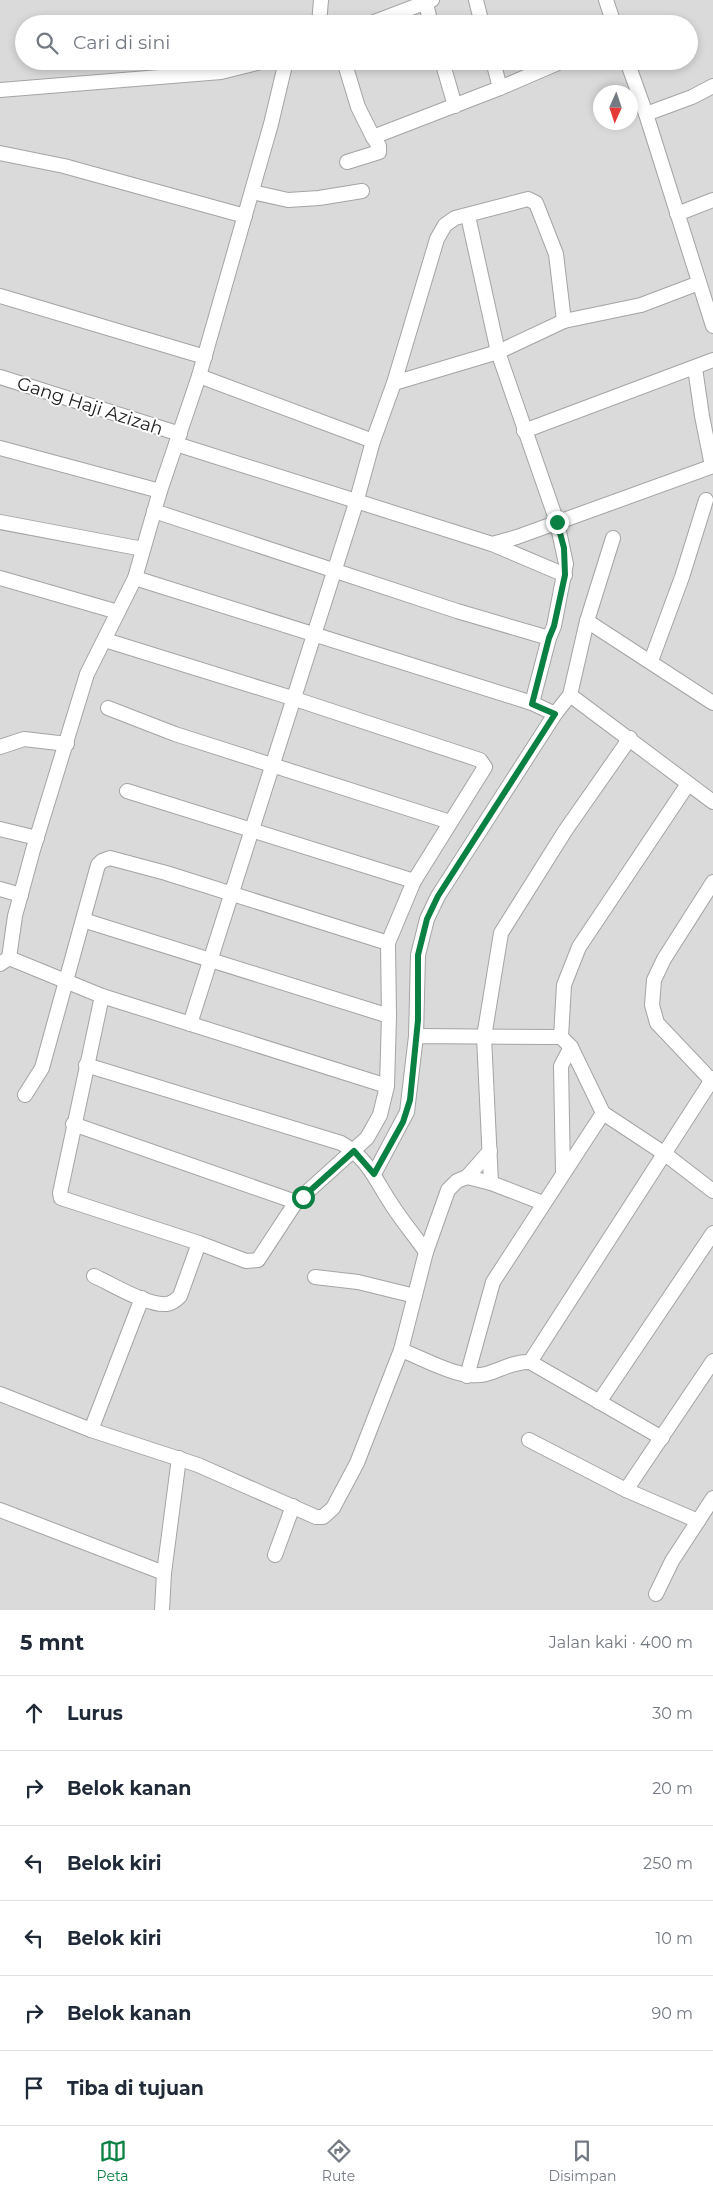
<!DOCTYPE html>
<html lang="id">
<meta charset="utf-8">
<style>
body{margin:0;font-family:Montserrat,sans-serif;background:#f2f2f3;color:#1f2937}
.compass{position:absolute;left:593px;top:85px;width:45px;height:45px;border-radius:50%;background:#fff;box-shadow:0 2px 8px #0003;rotate:183deg}
.stop{position:absolute;width:15px;height:15px;margin:-11px;border:4px solid #0b8043;border-radius:50%;background:#fff}
.stop.end{background:#0b8043;border-color:#fff;box-shadow:0 1px 5px #0008}
.list{margin:0;padding:0;list-style:none}
h2{display:flex;justify-content:space-between;align-items:center;height:65px;margin:0;padding:0 20px;font-size:21px}
h2 small{font-size:16px;font-weight:400;color:#747a83}
.list li{display:grid;grid-template-columns:32px 1fr auto;gap:15px;align-items:center;box-sizing:border-box;height:75px;padding:0 20px;border-top:1px solid #e0e1e3}
.list b{display:block;font-size:19px;white-space:nowrap}
.list em{font-size:16px;font-style:normal;color:#747a83}
.icon{flex:none;width:28px;height:28px;fill:none;stroke:currentColor;stroke-width:2;stroke-linecap:round;stroke-linejoin:round}
.map{position:relative;flex:none;width:713px;height:1610px;overflow:hidden}
.search{position:absolute;background:#fff;box-shadow:0 2px 8px #0003;left:15px;right:15px;top:15px;height:55px;display:flex;align-items:center;gap:12px;box-sizing:border-box;padding:0 18px;border-radius:28px;color:#747a83;font-size:19px}
.sheet{height:515px;background:#fff}
nav{display:flex;justify-content:space-around;align-items:center;box-sizing:border-box;height:70px;border-top:1px solid #e0e1e3;background:#fff;font-size:14px;color:#747a83}
nav a{display:grid;justify-items:center;gap:2px}
nav .on{color:#0b8043}
.map>svg:first-child{display:block}
</style>
<div class="map">
<svg width="713" height="1610" viewBox="0 0 713 1610">
<rect width="100%" height="100%" fill="#efede3"/>
<path fill="#dbdada" fill-rule="evenodd" d="M0 0H713V1610H0ZM24 24H689V61H24ZM600 92H630V122H600Z"/>
<g fill="none" stroke-linecap="round" stroke-linejoin="round">
<g stroke="#a4a4a4" stroke-width="16">
<g id="minor">
<path d="M425 0 431 24"/>
<path d="M476 0 482 24"/>
<path d="M606 0 614 24"/>
<path d="M319 24 321 0"/>
<path d="M369 24 432 0"/>
<path d="M344 61 358 107 373 137 500 88 558 63"/>
<path d="M442 61 455 106"/>
<path d="M493 61 500 88"/>
<path d="M627 61 646 114 713 326"/>
<path d="M0 90 221 72 265 61"/>
<path d="M646 114 692 97 713 86"/>
<path d="M0 153 64 166 245 216"/>
<path d="M347 162 379 152V146L373 137"/>
<path d="M252 192 288 200 319 198 362 191"/>
<path d="M677 214 713 200"/>
<path d="M468 216 498 352 557 522 566 564 554 626 549 638 532 703"/>
<path d="M0 296 205 357"/>
<path d="M564 321 641 305 699 283"/>
<path d="M695 368 702 416 712 466"/>
<path d="M199 376 373 441"/>
<path d="M0 377 180 434"/>
<path d="M524 431 713 360"/>
<path d="M176 444 492 544 517 537 713 466"/>
<path d="M0 448 160 491"/>
<path d="M154 511 457 611 549 638"/>
<path d="M0 522 143 549"/>
<path d="M492 544 565 575"/>
<path d="M0 578 118 612"/>
<path d="M135 578 532 703 555 714"/>
<path d="M587 621 713 703"/>
<path d="M651 661 682 577 706 500"/>
<path d="M570 695 713 802"/>
<path d="M108 708 175 734 450 822"/>
<path d="M0 747 24 739 67 744"/>
<path d="M127 791 414 881"/>
<path d="M0 829 37 838"/>
<path d="M0 889 21 895"/>
<path d="M83 920 389 1016"/>
<path d="M9 958 102 996 387 1086"/>
<path d="M0 964 9 958 15 916 33 850 87 674 135 578 160 491 199 376 271 124 286 61"/>
<path d="M102 996 60 1193 61 1198 199 1243 246 1261 258 1260 296 1202 367 1138 380 1115 387 1086 389 1016 388 943 414 881 485 767 480 760 292 698 105 640"/>
<path d="M190 1024 356 503 373 441 394 383 437 239 445 225 455 218 528 199 536 203 556 254 564 321 498 352 394 383"/>
<path d="M416 1036 418 955 427 919 438 896 555 714 570 695 587 621 613 538"/>
<path d="M561 1037 564 985 579 947 688 784"/>
<path d="M86 1065 341 1143C369 1159 375 1180 392 1205 402 1221 415 1236 426 1252"/>
<path d="M711 1080 657 1023 652 1005 654 980 664 959 713 882"/>
<path d="M25 1095 42 1068 98 865 102 861 110 858 166 873 388 943"/>
<path d="M73 1124 296 1202"/>
<path d="M563 1173 561 1066 571 1047"/>
<path d="M374 1174 407 1112 416 1036 554 1037H561L571 1047 603 1113 665 1154 713 1191"/>
<path d="M467 1177 490 1151"/>
<path d="M491 1183 484 1037 501 933 565 831 630 738"/>
<path d="M94 1276C112 1284 147 1306 167 1304 172 1303 176 1300 180 1296L199 1243"/>
<path d="M315 1277 358 1282 415 1296"/>
<path d="M401 1350C425 1359 461 1381 486 1374 501 1370 514 1361 530 1362L662 1438"/>
<path d="M530 1362 713 1078"/>
<path d="M467 1376 493 1282 603 1113"/>
<path d="M0 1394 91 1430 198 1465 316 1517H323L333 1508 357 1463 401 1350 426 1252 448 1190 457 1181 467 1177 491 1183 543 1203"/>
<path d="M599 1402 713 1233"/>
<path d="M91 1430 142 1298"/>
<path d="M529 1440 626 1490 698 1521"/>
<path d="M626 1490 713 1361"/>
<path d="M0 1510 164 1573"/>
<path d="M275 1555 293 1506"/>
<path d="M656 1594 672 1561 713 1498"/>
<path d="M162 1610 164 1573 179 1458"/>
</g>
</g>
<use href="#minor" stroke="#fff" stroke-width="14"/>
</g>
<g fill="none" stroke-linecap="round" stroke-linejoin="round">
<path stroke="#0b8043" stroke-width="6" d="M303 1197 354 1151 374 1174 403 1122 410 1100 418 1020V955L427 919 438 896 555 714 532 704 549 638 554 626 565 575 564 548 557 522"/>
</g>
<g text-anchor="middle" stroke-width="4" stroke-linejoin="round" paint-order="stroke">
<g font-size="18" fill="#1d1d1d" stroke="#fff">
<text transform="translate(90 406) rotate(18)" y="6">Gang Haji Azizah</text>
</g>
</g>
</svg>
<svg class="compass" viewBox="-18 -18 36 36"><path d="M0-13l5 13h-10z" fill="#e53935"/><path d="M0 13l5-13h-10z" fill="#747a83"/></svg>
<div class="stop" style="left:303px;top:1197px"></div>
<div class="stop end" style="left:557px;top:522px"></div>
<div class="search"><svg class="icon" aria-label="search" viewBox="0 0 24 24"><circle cx="10" cy="10" r="6"/><path d="M15 15l6 6"/></svg>Cari di sini</div>
</div>
<section class="sheet">
<h2>5 mnt<small>Jalan kaki · 400 m</small></h2>
<ul class="list">
<li><svg class="icon" aria-label="ahead" viewBox="0 0 24 24"><path d="M12 20V5M6 11l6-6 6 6"/></svg><div><b>Lurus</b></div><em>30 m</em></li>
<li><svg class="icon" aria-label="right" viewBox="0 0 24 24"><path d="M7 20v-9h11M14 6l5 5-5 5"/></svg><div><b>Belok kanan</b></div><em>20 m</em></li>
<li><svg class="icon" aria-label="left" viewBox="0 0 24 24"><path d="M17 20v-9H6M10 6l-5 5 5 5"/></svg><div><b>Belok kiri</b></div><em>250 m</em></li>
<li><svg class="icon" aria-label="left" viewBox="0 0 24 24"><path d="M17 20v-9H6M10 6l-5 5 5 5"/></svg><div><b>Belok kiri</b></div><em>10 m</em></li>
<li><svg class="icon" aria-label="right" viewBox="0 0 24 24"><path d="M7 20v-9h11M14 6l5 5-5 5"/></svg><div><b>Belok kanan</b></div><em>90 m</em></li>
<li><svg class="icon" aria-label="arrive" viewBox="0 0 24 24"><path d="M6 21V4h12l-3 4 3 4H6"/></svg><div><b>Tiba di tujuan</b></div></li>
</ul>
</section>
<nav>
<a class="on"><svg class="icon" aria-label="map" viewBox="0 0 24 24"><path d="M3 6l6-2 6 2 6-2v14l-6 2-6-2-6 2zM9 4v14M15 6v14"/></svg>Peta</a>
<a><svg class="icon" aria-label="directions" viewBox="0 0 24 24"><path d="M12 3l9 9-9 9-9-9zM9 14v-3h6M13 9l2 2-2 2"/></svg>Rute</a>
<a><svg class="icon" aria-label="saved" viewBox="0 0 24 24"><path d="M7 4h10v16l-5-4-5 4z"/></svg>Disimpan</a>
</nav>
